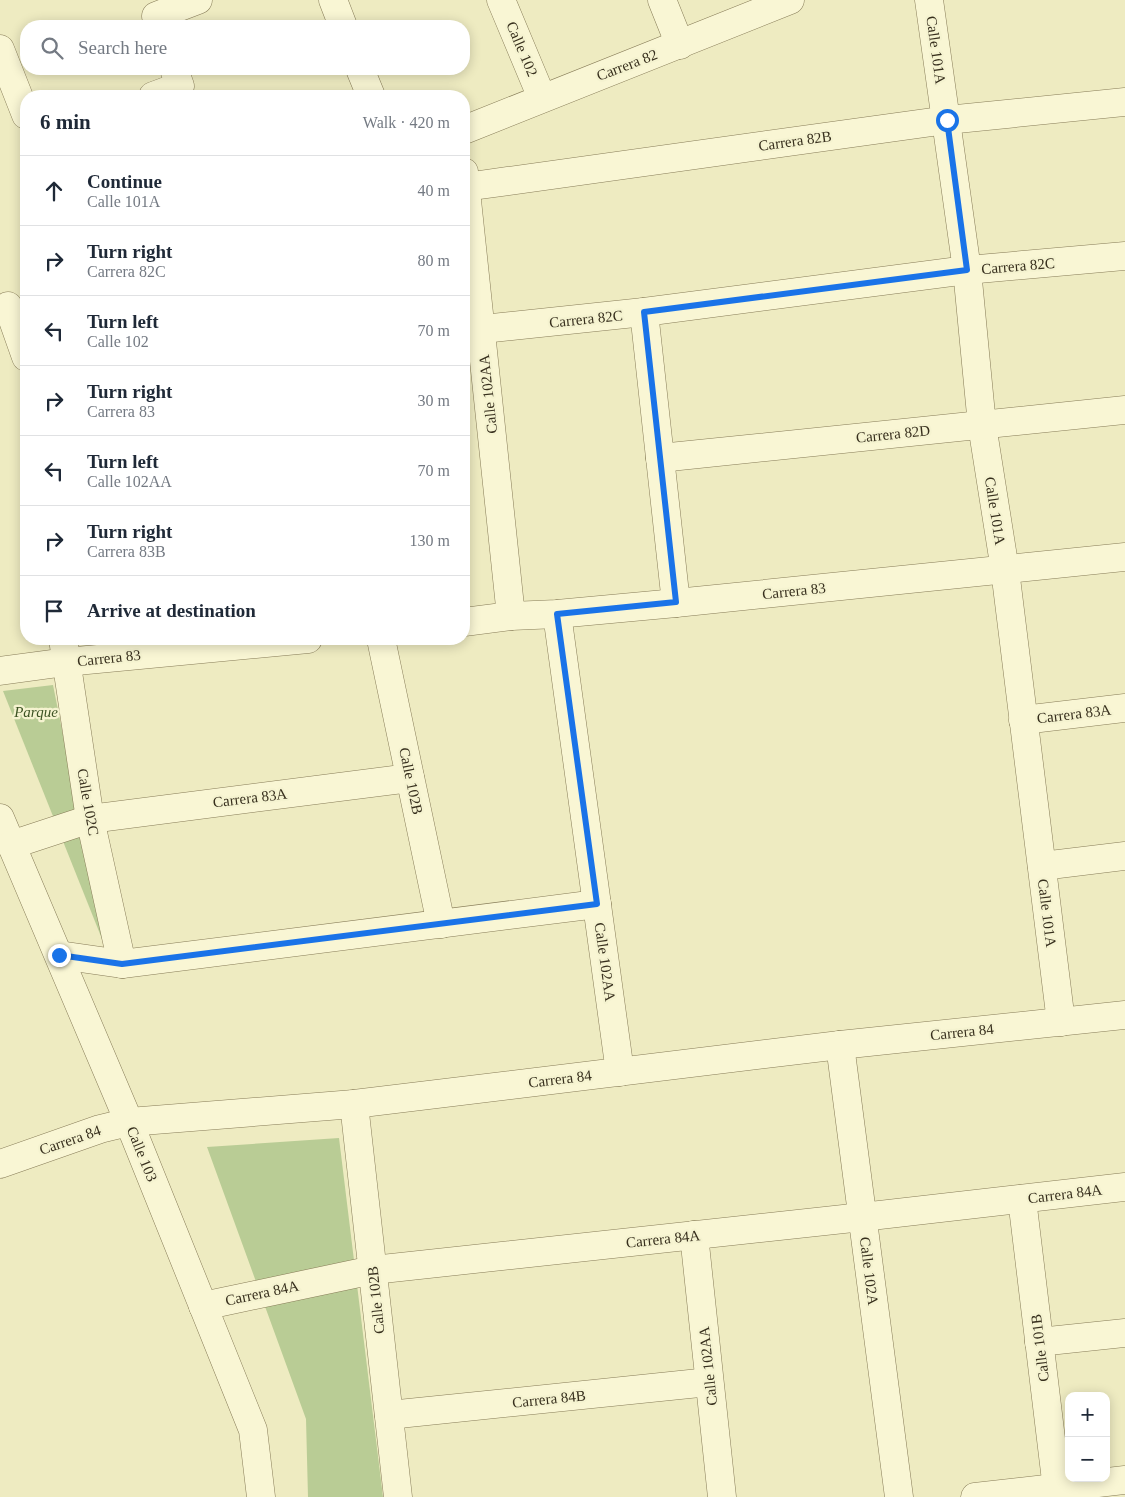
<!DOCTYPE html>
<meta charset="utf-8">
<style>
body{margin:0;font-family:"Times New Roman",serif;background:#f2f2f3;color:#1f2937}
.controls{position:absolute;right:15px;bottom:15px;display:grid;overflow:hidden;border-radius:10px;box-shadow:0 2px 12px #0003}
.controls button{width:45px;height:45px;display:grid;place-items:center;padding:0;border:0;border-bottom:1px solid #e0e1e3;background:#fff;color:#1f2937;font:25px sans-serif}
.stop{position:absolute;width:15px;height:15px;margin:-11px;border:4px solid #1a73e8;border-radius:50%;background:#fff}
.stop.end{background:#1a73e8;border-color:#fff;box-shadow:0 1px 5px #0008}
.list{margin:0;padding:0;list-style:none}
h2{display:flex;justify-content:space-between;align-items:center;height:65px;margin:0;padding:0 20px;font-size:21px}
h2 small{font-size:16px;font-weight:400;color:#747a83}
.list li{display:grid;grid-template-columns:32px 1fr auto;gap:15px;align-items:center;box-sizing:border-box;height:70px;padding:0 20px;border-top:1px solid #e0e1e3}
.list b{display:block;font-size:19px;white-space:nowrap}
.list p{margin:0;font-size:16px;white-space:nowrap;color:#747a83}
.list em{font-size:16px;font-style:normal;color:#747a83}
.icon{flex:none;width:28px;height:28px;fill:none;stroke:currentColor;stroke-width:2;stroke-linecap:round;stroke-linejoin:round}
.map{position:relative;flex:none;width:1125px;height:1497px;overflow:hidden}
.search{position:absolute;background:#fff;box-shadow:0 2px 12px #0003;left:20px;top:20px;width:450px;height:55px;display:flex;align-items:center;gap:12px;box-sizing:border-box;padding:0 18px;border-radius:20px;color:#747a83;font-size:19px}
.panel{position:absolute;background:#fff;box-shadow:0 2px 12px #0003;left:20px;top:90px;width:450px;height:555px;border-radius:20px}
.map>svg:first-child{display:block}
</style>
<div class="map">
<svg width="1125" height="1497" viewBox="0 0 1125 1497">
<rect width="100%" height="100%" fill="#eeebc1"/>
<g fill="#b9cc95">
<path d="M53 685 106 949 3 691Z"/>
<path d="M339 1138 383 1497H308L306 1419 207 1147Z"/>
</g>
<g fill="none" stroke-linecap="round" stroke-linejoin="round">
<g stroke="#877c58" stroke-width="29">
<g id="minor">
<path d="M333 0 343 26"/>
<path d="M501 0 542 98"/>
<path d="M662 0 680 45"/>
<path d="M929 0 967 270 982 425 1005 570 1061 1022"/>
<path d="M156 16 198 0"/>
<path d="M0 49 26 115"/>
<path d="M360 69 371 96"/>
<path d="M153 96 180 86 174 69"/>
<path d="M464 130 790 0"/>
<path d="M464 172 511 616"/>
<path d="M465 187 947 120 1125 102"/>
<path d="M8 306 26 357"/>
<path d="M644 312 676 603"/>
<path d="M464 331 644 312 967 270 1125 256"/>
<path d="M660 458 1125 410"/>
<path d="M557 614 620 1072"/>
<path d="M464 622 511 616 557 614 676 603 1125 557"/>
<path d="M63 639 90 819 122 964"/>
<path d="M381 639 441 924"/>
<path d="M0 671 66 662 308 639"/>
<path d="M1023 720 1125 708"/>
<path d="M0 818 129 1122 253 1430 261 1497"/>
<path d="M11 845 90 819 410 778"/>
<path d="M1042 866 1125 856"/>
<path d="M59 955 122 964 597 904"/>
<path d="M840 1045 899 1497"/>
<path d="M354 1104 398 1497"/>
<path d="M0 1164 100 1129 129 1122 354 1104 840 1045 1125 1015"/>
<path d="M1022 1199 1058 1497"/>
<path d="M694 1235 722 1497"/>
<path d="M203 1306 373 1270 862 1217 1125 1187"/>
<path d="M1039 1342 1125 1333"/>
<path d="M389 1415 709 1382"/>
<path d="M975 1497 1125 1480"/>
</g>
</g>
<use href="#minor" stroke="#f9f6d4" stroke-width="28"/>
</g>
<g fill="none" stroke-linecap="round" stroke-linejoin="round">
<path stroke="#1a73e8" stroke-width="6" d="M59 955 122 964 597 904 557 614 676 602 644 312 967 270 947 120"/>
</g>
<g text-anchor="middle" stroke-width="4.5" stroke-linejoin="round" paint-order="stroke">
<g font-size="15" fill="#372f1d" stroke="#f5f3d0">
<text transform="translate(522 49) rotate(67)" y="5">Calle 102</text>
<text transform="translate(936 50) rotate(82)" y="5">Calle 101A</text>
<text transform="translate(627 65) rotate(-21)" y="5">Carrera 82</text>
<text transform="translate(795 141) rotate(-8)" y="5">Carrera 82B</text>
<text transform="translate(1018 266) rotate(-5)" y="5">Carrera 82C</text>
<text transform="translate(586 319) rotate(-6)" y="5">Carrera 82C</text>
<text transform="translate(488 394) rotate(-96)" y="5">Calle 102AA</text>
<text transform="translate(893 434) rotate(-6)" y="5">Carrera 82D</text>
<text transform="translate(995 511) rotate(81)" y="5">Calle 101A</text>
<text transform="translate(794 591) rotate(-6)" y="5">Carrera 83</text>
<text transform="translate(109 658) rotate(-6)" y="5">Carrera 83</text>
<text transform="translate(1074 714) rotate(-7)" y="5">Carrera 83A</text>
<text transform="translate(411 781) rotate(78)" y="5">Calle 102B</text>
<text transform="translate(250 798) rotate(-7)" y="5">Carrera 83A</text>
<text transform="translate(88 802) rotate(80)" y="5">Calle 102C</text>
<text transform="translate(1047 913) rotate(83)" y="5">Calle 101A</text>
<text transform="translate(605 962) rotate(82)" y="5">Calle 102AA</text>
<text transform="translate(962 1032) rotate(-6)" y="5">Carrera 84</text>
<text transform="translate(560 1079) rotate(-7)" y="5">Carrera 84</text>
<text transform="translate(70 1140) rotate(-19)" y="5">Carrera 84</text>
<text transform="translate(142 1154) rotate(68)" y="5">Calle 103</text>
<text transform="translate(1065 1194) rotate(-7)" y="5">Carrera 84A</text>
<text transform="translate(663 1239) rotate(-6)" y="5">Carrera 84A</text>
<text transform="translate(869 1271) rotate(83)" y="5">Calle 102A</text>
<text transform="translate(262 1293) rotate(-12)" y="5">Carrera 84A</text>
<text transform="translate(376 1300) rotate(-96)" y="5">Calle 102B</text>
<text transform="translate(1040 1348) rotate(-97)" y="5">Calle 101B</text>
<text transform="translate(708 1366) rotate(-96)" y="5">Calle 102AA</text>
<text transform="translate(549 1399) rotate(-6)" y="5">Carrera 84B</text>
</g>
<g font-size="15" font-style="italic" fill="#3c5323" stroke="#f5f3d0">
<text x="36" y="717">Parque</text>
</g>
</g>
</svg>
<div class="controls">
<button>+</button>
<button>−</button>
</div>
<div class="stop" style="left:947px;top:120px"></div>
<div class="stop end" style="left:59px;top:955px"></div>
<div class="search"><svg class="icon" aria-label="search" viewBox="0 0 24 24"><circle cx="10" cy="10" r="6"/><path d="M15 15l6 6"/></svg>Search here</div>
<section class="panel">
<h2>6 min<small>Walk · 420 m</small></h2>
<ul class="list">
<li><svg class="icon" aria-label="ahead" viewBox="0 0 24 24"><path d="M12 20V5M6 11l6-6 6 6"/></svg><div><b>Continue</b><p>Calle 101A</p></div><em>40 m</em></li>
<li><svg class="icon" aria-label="right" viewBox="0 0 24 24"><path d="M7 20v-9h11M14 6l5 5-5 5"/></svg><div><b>Turn right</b><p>Carrera 82C</p></div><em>80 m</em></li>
<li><svg class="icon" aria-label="left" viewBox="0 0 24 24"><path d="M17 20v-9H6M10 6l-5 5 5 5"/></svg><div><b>Turn left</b><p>Calle 102</p></div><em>70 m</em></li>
<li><svg class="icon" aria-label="right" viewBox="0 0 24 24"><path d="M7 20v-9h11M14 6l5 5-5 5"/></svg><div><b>Turn right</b><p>Carrera 83</p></div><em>30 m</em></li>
<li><svg class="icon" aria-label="left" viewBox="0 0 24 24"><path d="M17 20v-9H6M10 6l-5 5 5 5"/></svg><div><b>Turn left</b><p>Calle 102AA</p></div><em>70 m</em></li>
<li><svg class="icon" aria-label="right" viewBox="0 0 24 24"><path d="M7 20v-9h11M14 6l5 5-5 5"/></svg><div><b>Turn right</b><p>Carrera 83B</p></div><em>130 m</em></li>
<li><svg class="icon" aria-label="arrive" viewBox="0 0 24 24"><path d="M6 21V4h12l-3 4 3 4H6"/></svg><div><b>Arrive at destination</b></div></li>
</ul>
</section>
</div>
